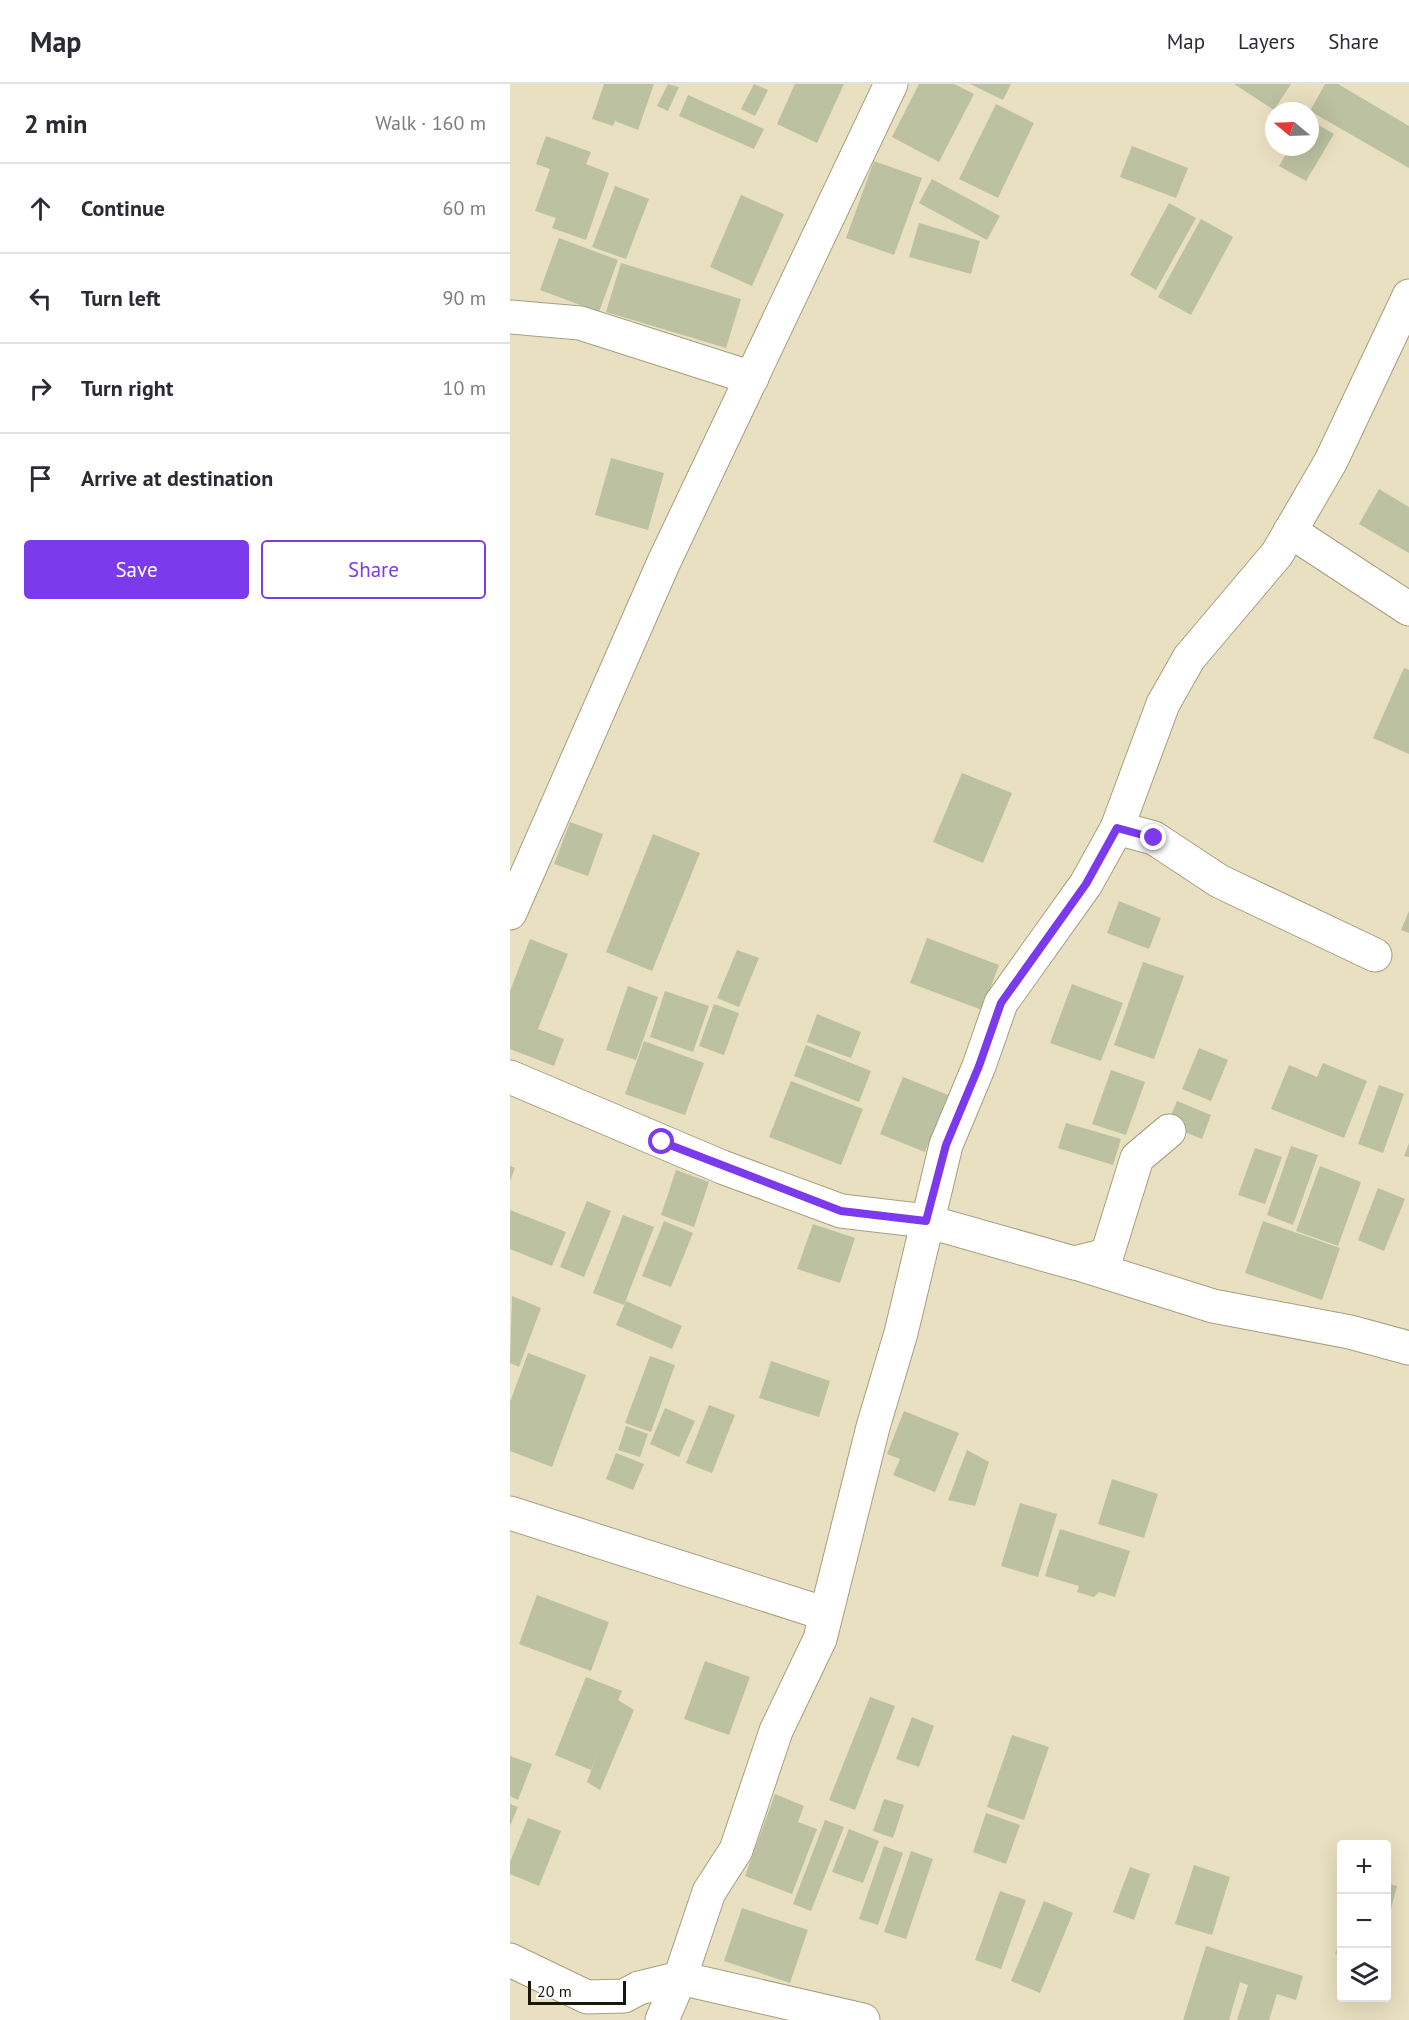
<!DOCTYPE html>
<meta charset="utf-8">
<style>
body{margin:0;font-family:"PT Sans",sans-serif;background:#f2f2f3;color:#2b2b33}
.controls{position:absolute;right:18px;bottom:18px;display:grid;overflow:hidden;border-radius:6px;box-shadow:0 6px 24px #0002}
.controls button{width:54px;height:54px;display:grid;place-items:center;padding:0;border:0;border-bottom:2px solid #e1e1e2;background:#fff;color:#2b2b33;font:30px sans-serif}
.compass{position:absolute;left:755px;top:18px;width:54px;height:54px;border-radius:50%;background:#fff;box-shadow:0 6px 24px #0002;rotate:289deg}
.scale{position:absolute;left:18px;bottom:15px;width:98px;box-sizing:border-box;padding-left:6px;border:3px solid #19160a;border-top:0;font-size:16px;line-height:21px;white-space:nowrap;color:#19160a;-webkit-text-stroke:4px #fff;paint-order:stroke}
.stop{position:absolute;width:18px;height:18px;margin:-14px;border:4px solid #7c3aed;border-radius:50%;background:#fff}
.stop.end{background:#7c3aed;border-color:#fff;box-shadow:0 2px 6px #0008}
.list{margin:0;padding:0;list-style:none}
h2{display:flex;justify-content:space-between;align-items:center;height:78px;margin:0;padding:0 24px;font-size:26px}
h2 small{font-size:20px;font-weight:400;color:#7c7c81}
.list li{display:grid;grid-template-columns:39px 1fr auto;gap:18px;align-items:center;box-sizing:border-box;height:90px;padding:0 24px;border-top:2px solid #e1e1e2}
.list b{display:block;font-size:22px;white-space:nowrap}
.list em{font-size:20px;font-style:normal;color:#7c7c81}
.actions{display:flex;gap:12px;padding:18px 24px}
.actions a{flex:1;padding:14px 0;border:2px solid #7c3aed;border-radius:6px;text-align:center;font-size:21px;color:#7c3aed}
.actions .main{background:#7c3aed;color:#fff}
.icon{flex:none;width:33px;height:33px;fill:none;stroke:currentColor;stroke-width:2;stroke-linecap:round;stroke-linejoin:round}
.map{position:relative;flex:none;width:899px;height:1936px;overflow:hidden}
header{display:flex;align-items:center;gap:36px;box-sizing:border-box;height:84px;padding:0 30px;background:#fff;border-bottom:2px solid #e1e1e2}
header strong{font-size:28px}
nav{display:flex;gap:33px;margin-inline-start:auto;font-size:21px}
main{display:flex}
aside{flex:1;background:#fff}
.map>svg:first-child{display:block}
</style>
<header>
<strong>Map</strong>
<nav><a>Map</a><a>Layers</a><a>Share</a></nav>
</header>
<main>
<aside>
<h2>2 min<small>Walk · 160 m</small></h2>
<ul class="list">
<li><svg class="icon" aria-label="ahead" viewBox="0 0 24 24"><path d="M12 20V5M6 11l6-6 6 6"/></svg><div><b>Continue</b></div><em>60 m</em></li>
<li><svg class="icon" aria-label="left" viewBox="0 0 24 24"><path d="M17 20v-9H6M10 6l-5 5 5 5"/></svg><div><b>Turn left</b></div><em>90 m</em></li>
<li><svg class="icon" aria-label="right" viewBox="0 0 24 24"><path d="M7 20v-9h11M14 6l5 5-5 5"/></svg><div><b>Turn right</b></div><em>10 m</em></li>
<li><svg class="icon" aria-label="arrive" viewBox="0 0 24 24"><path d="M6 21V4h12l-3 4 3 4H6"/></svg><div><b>Arrive at destination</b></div></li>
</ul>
<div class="actions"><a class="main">Save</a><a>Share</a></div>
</aside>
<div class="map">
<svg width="899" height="1936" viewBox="0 0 899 1936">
<rect width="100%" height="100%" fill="#e9e0c1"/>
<g fill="#bcc1a2">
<path d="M94 0H144L128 46 105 37 103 42 82 35Z"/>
<path d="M158 0 169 3 158 27 147 22Z"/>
<path d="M244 0 258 6 245 32 231 25Z"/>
<path d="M285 0H334L307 59 267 40Z"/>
<path d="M409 0H444L464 10 429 78 382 53Z"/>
<path d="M460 0H501L493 16Z"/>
<path d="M724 0H781L764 26Z"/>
<path d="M815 0H828L899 42V84L800 27Z"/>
<path d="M178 11 254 45 244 65 169 32Z"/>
<path d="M486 20 524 39 488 114 449 95Z"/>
<path d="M800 36 824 50 796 97 769 82 780 63H800Z"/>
<path d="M36 52 81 68 76 80 99 89 76 156 42 144 46 134 25 127 40 85 26 80Z"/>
<path d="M622 62 678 84 666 114 610 93Z"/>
<path d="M364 77 412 94 384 171 336 154Z"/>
<path d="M422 95 490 132 477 156 409 119Z"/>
<path d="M105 102 139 115 116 175 82 163Z"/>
<path d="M231 111 274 130 242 202 200 183Z"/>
<path d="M659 119 686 134 646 206 620 191Z"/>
<path d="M691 135 723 153 681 231 648 213Z"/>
<path d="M409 139 470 157 461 190 399 173Z"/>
<path d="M49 154 108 176 89 228 30 206Z"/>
<path d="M111 179 231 215 216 264 96 228Z"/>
<path d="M101 374 154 389 138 446 85 431Z"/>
<path d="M869 405 899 423V469L849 440Z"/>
<path d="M894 584 899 586V670L863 654Z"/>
<path d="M452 689 502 709 473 779 423 758Z"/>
<path d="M60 738 93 750 78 792 44 780Z"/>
<path d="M143 750 190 769 142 887 96 868Z"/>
<path d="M609 817 651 834 639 865 597 849Z"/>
<path d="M899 827V849L891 846Z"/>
<path d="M417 854 489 881 472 926 400 899Z"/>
<path d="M20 855 58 870 28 945 54 955 44 982 0 965V907Z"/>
<path d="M227 866 249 874 229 923 207 914Z"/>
<path d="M633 878 674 892 644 975 604 961Z"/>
<path d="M562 900 613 919 591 977 540 959Z"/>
<path d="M118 902 148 913 126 976 96 966Z"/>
<path d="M155 907 199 922 183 968 140 953Z"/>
<path d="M204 920 229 929 214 971 189 962Z"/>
<path d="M307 930 351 948 341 974 297 958Z"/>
<path d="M134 957 194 979 175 1031 115 1010Z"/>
<path d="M296 961 361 987 349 1018 284 992Z"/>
<path d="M689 964 718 976 701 1017 672 1005Z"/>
<path d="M813 979 857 997 834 1054 761 1025 779 981 807 993Z"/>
<path d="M601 986 635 998 616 1051 582 1040Z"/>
<path d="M393 993 438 1011 415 1068 370 1050Z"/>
<path d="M281 997 353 1025 331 1081 259 1053Z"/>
<path d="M869 1001 894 1010 873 1069 848 1060Z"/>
<path d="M667 1017 701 1031 692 1055 657 1041Z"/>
<path d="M556 1039 611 1055 603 1081 548 1064Z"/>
<path d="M899 1059V1073L894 1072Z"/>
<path d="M781 1062 808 1071 783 1141 757 1131Z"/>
<path d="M745 1064 772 1073 755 1120 728 1111Z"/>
<path d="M0 1082 5 1084 0 1097Z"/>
<path d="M810 1082 851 1098 828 1162 786 1147Z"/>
<path d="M166 1086 199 1098 184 1143 151 1131Z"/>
<path d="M868 1104 895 1115 874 1167 848 1156Z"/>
<path d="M77 1117 101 1127 74 1193 50 1183Z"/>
<path d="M0 1126 56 1148 42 1182 0 1165Z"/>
<path d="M113 1131 144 1143 114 1221 83 1209Z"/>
<path d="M154 1137 183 1149 161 1203 132 1192Z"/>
<path d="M753 1137 830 1164 812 1216 735 1189Z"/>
<path d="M303 1140 345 1154 330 1199 287 1185Z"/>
<path d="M2 1212 31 1224 9 1283 0 1279Z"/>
<path d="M116 1217 172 1242 162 1265 106 1241Z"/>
<path d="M18 1269 76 1291 42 1383 0 1367V1318Z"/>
<path d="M140 1272 165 1281 141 1348 115 1339Z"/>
<path d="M261 1277 320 1297 309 1333 249 1314Z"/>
<path d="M199 1321 225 1331 202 1389 176 1379Z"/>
<path d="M155 1324 185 1337 169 1373 140 1360Z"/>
<path d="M394 1327 449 1349 425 1408 383 1391 390 1375 377 1370Z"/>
<path d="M116 1342 138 1350 130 1373 108 1366Z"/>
<path d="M457 1366 479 1378 465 1422 438 1416Z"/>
<path d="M106 1369 134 1380 123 1406 96 1395Z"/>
<path d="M602 1395 648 1410 634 1454 588 1440Z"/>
<path d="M510 1419 547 1430 528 1493 491 1482Z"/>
<path d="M550 1445 620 1467 605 1513 589 1508 584 1513 567 1508 569 1502 535 1492Z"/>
<path d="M27 1511 99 1538 81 1587 9 1560Z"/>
<path d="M195 1577 240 1593 219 1651 174 1635Z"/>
<path d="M76 1593 112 1607 108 1616 124 1626 90 1706 77 1698 87 1671 81 1686 45 1671Z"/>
<path d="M360 1613 385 1622 345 1726 319 1716Z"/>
<path d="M402 1633 424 1642 409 1683 386 1675Z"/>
<path d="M502 1651 539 1663 514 1736 477 1723Z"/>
<path d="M0 1672 22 1680 8 1716 0 1712Z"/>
<path d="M265 1710 294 1722 288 1738 307 1745 282 1810 235 1792Z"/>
<path d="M374 1715 394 1721 383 1754 363 1747Z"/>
<path d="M0 1720 8 1723 0 1742Z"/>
<path d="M476 1729 510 1741 496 1780 463 1768Z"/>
<path d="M18 1734 51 1747 29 1802 0 1790V1778Z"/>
<path d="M315 1736 334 1743 301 1827 283 1820Z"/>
<path d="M339 1745 369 1757 353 1799 322 1788Z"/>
<path d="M374 1762 393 1769 368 1841 349 1835Z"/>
<path d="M401 1767 423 1775 396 1855 374 1848Z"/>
<path d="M684 1781 720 1793 702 1851 665 1840Z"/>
<path d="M620 1783 640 1790 624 1836 603 1828Z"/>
<path d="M876 1799 887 1802 877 1840 876 1839Z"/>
<path d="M490 1807 516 1816 491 1885 465 1876Z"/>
<path d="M534 1817 563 1829 530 1909 501 1897Z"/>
<path d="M232 1824 298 1846 280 1899 214 1877Z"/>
<path d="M832 1849V1872L825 1870Z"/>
<path d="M696 1862 793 1892 786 1916 767 1910 759 1936H727L738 1901 730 1898 719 1936H673Z"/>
</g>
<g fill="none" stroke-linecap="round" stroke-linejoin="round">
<g stroke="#a79e81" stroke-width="35">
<g id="minor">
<path d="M0 233 70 239 242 294"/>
<path d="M780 447 899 525"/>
<path d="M607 744 653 620 679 574 767 470 821 377 899 212"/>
<path d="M0 829 153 480 381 0"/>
<path d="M0 993 212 1083 331 1127 416 1137 564 1179 597 1171 627 1074 659 1047"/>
<path d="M566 1179 703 1222 840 1248 899 1264"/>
<path d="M0 1429 316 1530"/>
<path d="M0 1876 77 1913 114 1912 129 1904 170 1894 353 1936"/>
<path d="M152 1936 170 1894 199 1808 226 1766 266 1647 310 1555 363 1343 391 1249 436 1061 469 982 491 919 576 800 607 744 644 754 709 797 865 871"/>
</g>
</g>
<use href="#minor" stroke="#fff" stroke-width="33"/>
</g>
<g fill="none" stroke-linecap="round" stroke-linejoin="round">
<path stroke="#7c3aed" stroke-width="8" d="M152 1058 331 1127 416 1137 436 1061 469 982 491 919 576 800 607 744 644 754"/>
</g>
</svg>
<div class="controls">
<button>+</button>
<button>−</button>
<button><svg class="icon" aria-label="layers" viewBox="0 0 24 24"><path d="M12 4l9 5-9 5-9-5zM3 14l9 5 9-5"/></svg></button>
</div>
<svg class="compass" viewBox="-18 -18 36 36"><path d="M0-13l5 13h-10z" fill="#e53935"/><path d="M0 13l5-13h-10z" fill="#7c7c81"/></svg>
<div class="scale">20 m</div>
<div class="stop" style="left:152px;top:1058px"></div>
<div class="stop end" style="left:644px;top:754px"></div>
</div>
</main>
